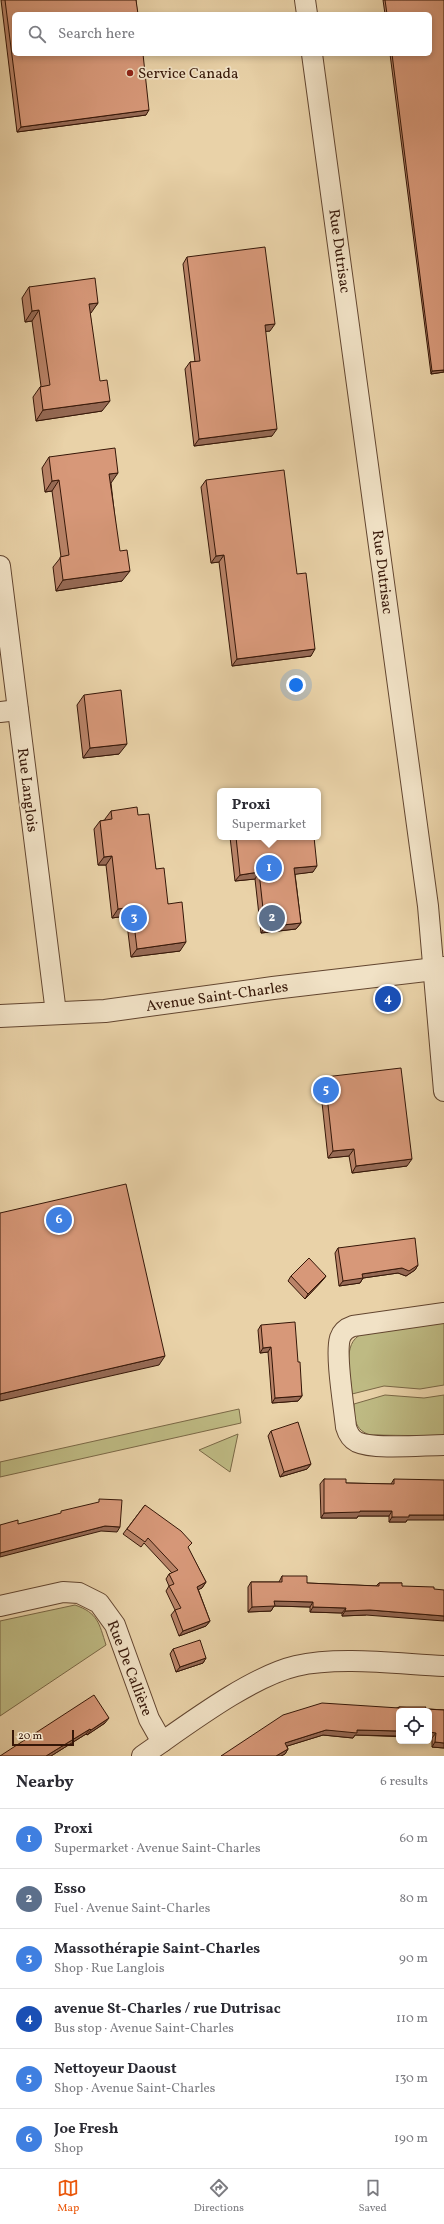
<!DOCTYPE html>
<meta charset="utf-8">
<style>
body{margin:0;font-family:Vollkorn,serif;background:#f7f7f7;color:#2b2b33}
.controls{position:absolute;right:12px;bottom:12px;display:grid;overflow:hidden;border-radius:6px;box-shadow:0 2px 6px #0003}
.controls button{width:36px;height:36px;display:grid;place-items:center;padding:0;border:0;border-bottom:1px solid #e1e1e2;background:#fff;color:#2b2b33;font:20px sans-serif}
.scale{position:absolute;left:12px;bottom:10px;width:62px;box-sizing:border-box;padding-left:4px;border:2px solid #361708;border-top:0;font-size:11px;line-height:14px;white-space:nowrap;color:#361708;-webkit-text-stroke:3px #f1e2c6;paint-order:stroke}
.you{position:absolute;left:296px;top:685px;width:14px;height:14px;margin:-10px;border:3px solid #fff;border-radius:50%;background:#1a73e8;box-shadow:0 0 0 6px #1a73e833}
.badge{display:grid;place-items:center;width:26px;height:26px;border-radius:50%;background:#ea580c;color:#fff;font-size:13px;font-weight:700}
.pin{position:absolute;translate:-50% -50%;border:2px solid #fff;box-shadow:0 1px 4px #0006}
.popup{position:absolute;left:217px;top:788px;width:104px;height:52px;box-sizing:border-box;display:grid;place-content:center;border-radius:6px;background:#fff;filter:drop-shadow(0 1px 3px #0005);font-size:13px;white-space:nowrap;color:#7c7c81}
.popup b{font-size:15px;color:#2b2b33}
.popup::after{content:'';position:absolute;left:50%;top:100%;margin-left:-8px;border:8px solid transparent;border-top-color:#fff}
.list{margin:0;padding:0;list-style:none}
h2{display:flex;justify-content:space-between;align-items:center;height:52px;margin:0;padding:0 16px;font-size:17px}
h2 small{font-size:13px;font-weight:400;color:#7c7c81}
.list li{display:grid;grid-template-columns:26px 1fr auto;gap:12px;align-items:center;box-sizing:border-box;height:60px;padding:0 16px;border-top:1px solid #e1e1e2}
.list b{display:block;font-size:15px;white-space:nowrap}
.list p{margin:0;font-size:13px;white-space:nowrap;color:#7c7c81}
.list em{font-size:13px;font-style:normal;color:#7c7c81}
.icon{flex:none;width:22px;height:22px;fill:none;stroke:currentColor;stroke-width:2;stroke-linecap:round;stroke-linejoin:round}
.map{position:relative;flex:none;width:444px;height:1756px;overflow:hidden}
.search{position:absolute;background:#fff;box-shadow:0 2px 6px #0003;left:12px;right:12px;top:12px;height:44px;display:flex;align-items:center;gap:10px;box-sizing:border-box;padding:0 14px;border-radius:6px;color:#7c7c81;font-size:15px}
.sheet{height:412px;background:#fff}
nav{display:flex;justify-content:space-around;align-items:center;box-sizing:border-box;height:56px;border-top:1px solid #e1e1e2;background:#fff;font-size:11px;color:#7c7c81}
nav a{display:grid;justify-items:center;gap:2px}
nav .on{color:#ea580c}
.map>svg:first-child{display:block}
</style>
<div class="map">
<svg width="444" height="1756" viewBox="0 0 444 1756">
<rect width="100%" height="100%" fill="#e9d2a8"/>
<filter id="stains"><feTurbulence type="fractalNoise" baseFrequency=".005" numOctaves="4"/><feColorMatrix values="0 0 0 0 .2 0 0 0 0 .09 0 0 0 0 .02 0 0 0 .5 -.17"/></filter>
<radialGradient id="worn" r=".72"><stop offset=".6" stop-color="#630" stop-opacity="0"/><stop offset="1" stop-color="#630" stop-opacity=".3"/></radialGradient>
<g fill="#beba83" stroke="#7a6846">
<path d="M439 1323H444V1385L420 1389 384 1386 352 1394C351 1375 341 1343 362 1334Z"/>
<path d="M385 1395 424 1398 444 1395V1436L370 1435C355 1430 354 1419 354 1404Z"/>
<path d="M239 1409 241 1423 0 1477V1462Z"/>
<path d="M238 1434 230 1472 199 1450Z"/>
<path d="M75 1605C98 1613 99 1623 106 1645L0 1716V1621Z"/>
</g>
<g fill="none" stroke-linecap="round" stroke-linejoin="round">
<g stroke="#634630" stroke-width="22">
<g id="minor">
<path d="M305 0 307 14"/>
<path d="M312 54 428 906 444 1091"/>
<path d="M0 566 56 1013"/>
<path d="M0 712 18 710"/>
<path d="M444 1313 353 1326C347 1328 342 1332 340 1338 335 1355 344 1407 346 1427 348 1434 351 1439 357 1442 374 1450 424 1445 444 1445"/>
<path d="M0 1606 63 1592 79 1593 99 1603 115 1625 149 1719 162 1742"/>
<path d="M142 1756C183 1728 249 1677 296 1666 339 1656 399 1664 444 1666"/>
</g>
</g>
<g stroke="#634630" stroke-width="24">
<path id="tertiary" d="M0 1016 105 1011 273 988 444 968"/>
</g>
<use href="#minor" stroke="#f1e2c6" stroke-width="20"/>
<use href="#tertiary" stroke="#f1e2c6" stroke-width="22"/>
</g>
<g fill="#b98368" stroke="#361708">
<path d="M1 0H136L146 115 17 132Z"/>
<path d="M383 0H444V372L431 374 390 54H430V14H385Z"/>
<path d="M187 257 270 331H265L272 436 194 446 185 369 190 362H195L183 264Z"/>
<path d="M29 287 98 303 90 313 102 411 36 421 33 397 40 387 41 386 32 321 25 322 22 298Z"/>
<path d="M49 457 111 483 122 581 56 591 53 567 61 557 52 491 45 492 42 468Z"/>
<path d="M206 480 297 574 311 656 232 666 219 562 211 563 201 487Z"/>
<path d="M84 695 119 754 83 758 77 705Z"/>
<path d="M111 811 138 815 156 869 168 904 180 951 131 957 126 916 112 918 106 865H98L94 829 100 821 105 820V819Z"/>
<path d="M230 837H314L313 872 295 874 301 923 296 929 261 933 255 879 235 881Z"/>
<path d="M325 1077 407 1166 352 1173 349 1156 328 1158 320 1084Z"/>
<path d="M338 1248 418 1265 415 1270 406 1276 398 1273 363 1278 360 1283 339 1286 335 1253Z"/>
<path d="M291 1276H326L322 1281 305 1299 288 1281Z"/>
<path d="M261 1325 298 1362 302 1396 298 1401 272 1403 268 1352 260 1353 258 1330Z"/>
<path d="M271 1431 311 1464 307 1469 280 1477 268 1436Z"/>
<path d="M324 1479 346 1483 391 1484 394 1479 407 1520 406 1522H389V1516H358L357 1518H321L320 1484Z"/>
<path d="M145 1505 188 1548 206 1582 202 1588 198 1589 210 1621 206 1626 179 1636 171 1615 175 1610 166 1591 169 1586 166 1579 169 1574 172 1573 144 1543 141 1547 123 1534Z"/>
<path d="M282 1576 307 1583 376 1586 379 1583H402L366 1615 342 1616V1613L310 1612V1607L274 1606 271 1611 248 1612V1587L251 1582H279Z"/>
<path d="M173 1649 206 1658 203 1663 176 1672 170 1654Z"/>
<path d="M399 1707 444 1710V1748L432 1747V1738L355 1735 353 1738 323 1735 287 1746 288 1749 285 1754 281 1756H221L397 1708Z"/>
<path d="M105 1723 87 1735 86 1734 51 1756H0Z"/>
</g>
<g fill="#966a55" stroke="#361708">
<path d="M149 110 146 115 17 132 21 127Z"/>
<path d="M98 303 91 313 82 315 89 304Z"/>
<path d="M39 310 32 321 25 322 32 311Z"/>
<path d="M275 324 270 331 260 332 265 325Z"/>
<path d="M444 370V372L431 374 432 371Z"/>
<path d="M110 401 102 411 36 421 43 410Z"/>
<path d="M277 429 272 436 194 446 199 439Z"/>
<path d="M118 473 111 483 102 485 109 474Z"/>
<path d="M59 480 52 491 45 492 52 481Z"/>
<path d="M224 555 219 562 211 563 216 556Z"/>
<path d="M130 571 122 581 56 591 63 580Z"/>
<path d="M315 649 311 656 232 666 237 659Z"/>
<path d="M127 744 119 754 83 758 90 748Z"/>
<path d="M112 856 106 865H98L104 857Z"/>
<path d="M317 866 313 872 290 875 294 868Z"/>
<path d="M259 872 255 879 235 881 240 875Z"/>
<path d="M132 907 126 916 112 918 118 909Z"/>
<path d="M301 923 296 929 261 933 265 927Z"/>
<path d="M186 942 180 951 131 957 137 949Z"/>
<path d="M354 1149 349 1156 328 1158 333 1151Z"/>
<path d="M412 1159 407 1166 352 1173 356 1166Z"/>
<path d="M418 1265 415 1270 406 1276 398 1273 363 1278 360 1283 339 1286 343 1281 362 1274 402 1268Z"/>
<path d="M326 1276 322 1281 305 1299 308 1294Z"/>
<path d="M271 1347 268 1352 260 1353 263 1348Z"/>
<path d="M165 1356 159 1365 0 1401V1394Z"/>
<path d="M302 1396 298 1401 272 1403 275 1398Z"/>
<path d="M311 1464 307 1469 280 1477 284 1472Z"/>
<path d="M360 1511H392L389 1516H358L357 1518H321L324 1513Z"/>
<path d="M409 1515H444V1520H407L406 1522H389L392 1517Z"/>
<path d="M105 1526 120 1527 117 1532 101 1531 0 1557V1553Z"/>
<path d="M206 1582 202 1588 194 1592 197 1587Z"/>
<path d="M274 1601 313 1602 310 1607 274 1606 271 1611 248 1612 252 1607Z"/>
<path d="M313 1607 346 1608 342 1613 310 1612Z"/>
<path d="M370 1610 444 1616V1621L366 1615 342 1616 345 1611Z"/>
<path d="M210 1621 206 1626 179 1636 183 1631Z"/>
<path d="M206 1658 203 1663 176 1672 180 1667Z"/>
<path d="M109 1718 105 1723 87 1735 91 1730Z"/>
<path d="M90 1729 86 1734 51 1756H46Z"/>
<path d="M326 1730H357L399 1731V1736L355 1735 353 1738 323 1735 281 1748 285 1743Z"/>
<path d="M429 1732 436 1733 432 1738 429 1737Z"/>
<path d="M435 1742 444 1743V1748L432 1747Z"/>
<path d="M288 1749 285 1754 281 1756H276Z"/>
</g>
<g fill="#d79879" stroke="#361708">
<path d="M5 0H136L138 14H14V54H143L149 110 21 127Z"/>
<path d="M385 0H444V370L432 371 392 54H430V14H387Z"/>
<path d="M265 247 275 324 265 325 277 429 199 439 190 362 200 361 187 257Z"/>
<path d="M95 278 98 303 89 304 100 381 107 380 110 401 43 410 40 387 50 385 39 310 32 311 29 287Z"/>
<path d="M115 448 118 473 109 474 120 551 127 550 130 571 63 580 60 557 69 555 59 480 52 481 49 457Z"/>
<path d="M284 470 297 574 306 573 315 649 237 659 224 555 216 556 206 480Z"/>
<path d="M121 690 127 744 90 748 84 695Z"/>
<path d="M137 807 138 815 149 814 156 869 164 868 168 904 182 902 186 942 137 949 132 907 118 909 112 856 104 857 100 821 112 819 111 811Z"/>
<path d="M236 837H314L317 866 294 868 301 923 265 927 259 872 240 875Z"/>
<path d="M401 1068 412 1159 356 1166 354 1149 333 1151 325 1077Z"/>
<path d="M126 1184 165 1356 0 1394V1213Z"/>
<path d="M415 1238 418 1265 409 1271 402 1268 362 1274 363 1278 343 1281 338 1248Z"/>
<path d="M309 1258 326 1276 308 1294 291 1276Z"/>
<path d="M295 1322 298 1362H300L302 1396 275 1398 271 1347 263 1348 261 1325Z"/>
<path d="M298 1422 311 1464 284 1472 271 1431Z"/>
<path d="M324 1479H346V1483L394 1484V1479L444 1480V1515H409V1517H392V1511H360V1512L324 1513Z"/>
<path d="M99 1499 122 1500 120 1527 105 1526 0 1553V1525L18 1520V1524L61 1513V1511L99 1502Z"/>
<path d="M145 1505 181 1531 192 1543 188 1547 206 1582 197 1587 210 1621 183 1631 175 1610 181 1608 169 1586 174 1584 169 1574 178 1570 148 1538 145 1542 127 1529Z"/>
<path d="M282 1576H307V1583L379 1586V1583H402V1586L434 1587V1589L444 1590V1616L370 1610 345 1611 346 1608 313 1607V1602L274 1601 275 1606 252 1607 251 1582H282Z"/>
<path d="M200 1640 206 1658 180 1667 173 1649Z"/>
<path d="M94 1695 109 1718 91 1730 90 1729 46 1756H0Z"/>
<path d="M322 1703 399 1708V1707H426L425 1709 444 1710V1743L435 1742 436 1733 429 1732V1711H399V1731L357 1730V1733L326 1730 285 1743 288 1749 276 1756H221L283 1715Z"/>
</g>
<circle fill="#8f2418" stroke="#f1e2c6" stroke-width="1.5" cx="130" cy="73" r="4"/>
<g text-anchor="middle" stroke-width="3.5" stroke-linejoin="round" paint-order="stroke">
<g font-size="15" fill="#361708" stroke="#f1e2c6" text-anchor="start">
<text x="138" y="78">Service Canada</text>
</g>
<g font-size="15" fill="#361708" stroke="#f1e2c6">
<text transform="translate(340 251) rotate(82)" y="5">Rue Dutrisac</text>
<text transform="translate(383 572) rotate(83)" y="5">Rue Dutrisac</text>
<text transform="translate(28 790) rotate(83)" y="5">Rue Langlois</text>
<text transform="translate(217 996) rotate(-8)" y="5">Avenue Saint-Charles</text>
<text transform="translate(130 1668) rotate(69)" y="5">Rue De Callière</text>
</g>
</g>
<rect width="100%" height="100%" filter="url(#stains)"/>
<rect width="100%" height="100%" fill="url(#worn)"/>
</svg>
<div class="controls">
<button><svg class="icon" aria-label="locate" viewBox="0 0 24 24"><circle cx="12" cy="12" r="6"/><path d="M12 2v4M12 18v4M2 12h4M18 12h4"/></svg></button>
</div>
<div class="scale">20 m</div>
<div class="you"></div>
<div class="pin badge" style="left:269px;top:868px;background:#3f7fe0">1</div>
<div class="popup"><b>Proxi</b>Supermarket</div>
<div class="pin badge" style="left:272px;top:918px;background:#5c6f8a">2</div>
<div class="pin badge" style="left:134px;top:918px;background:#3f7fe0">3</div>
<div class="pin badge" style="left:388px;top:999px;background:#1a4fb4">4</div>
<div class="pin badge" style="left:326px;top:1090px;background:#3f7fe0">5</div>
<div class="pin badge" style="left:59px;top:1220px;background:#3f7fe0">6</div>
<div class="search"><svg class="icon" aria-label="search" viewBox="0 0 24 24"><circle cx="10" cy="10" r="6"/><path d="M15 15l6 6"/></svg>Search here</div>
</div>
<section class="sheet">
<h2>Nearby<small>6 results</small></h2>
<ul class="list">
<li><span class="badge" style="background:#3f7fe0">1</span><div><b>Proxi</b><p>Supermarket · Avenue Saint-Charles</p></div><em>60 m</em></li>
<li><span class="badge" style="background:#5c6f8a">2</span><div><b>Esso</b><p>Fuel · Avenue Saint-Charles</p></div><em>80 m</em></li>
<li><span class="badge" style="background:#3f7fe0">3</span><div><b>Massothérapie Saint-Charles</b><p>Shop · Rue Langlois</p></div><em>90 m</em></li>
<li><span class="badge" style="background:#1a4fb4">4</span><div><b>avenue St-Charles / rue Dutrisac</b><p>Bus stop · Avenue Saint-Charles</p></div><em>110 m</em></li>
<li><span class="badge" style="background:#3f7fe0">5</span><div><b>Nettoyeur Daoust</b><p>Shop · Avenue Saint-Charles</p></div><em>130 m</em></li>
<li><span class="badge" style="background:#3f7fe0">6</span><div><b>Joe Fresh</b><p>Shop</p></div><em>190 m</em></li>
</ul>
</section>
<nav>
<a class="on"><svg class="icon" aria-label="map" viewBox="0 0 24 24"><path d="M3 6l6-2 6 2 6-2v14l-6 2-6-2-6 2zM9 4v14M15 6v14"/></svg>Map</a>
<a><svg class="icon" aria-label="directions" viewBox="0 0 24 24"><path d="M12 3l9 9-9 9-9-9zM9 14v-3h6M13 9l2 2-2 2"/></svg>Directions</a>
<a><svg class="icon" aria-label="saved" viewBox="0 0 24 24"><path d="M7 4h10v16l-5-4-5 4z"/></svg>Saved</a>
</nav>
